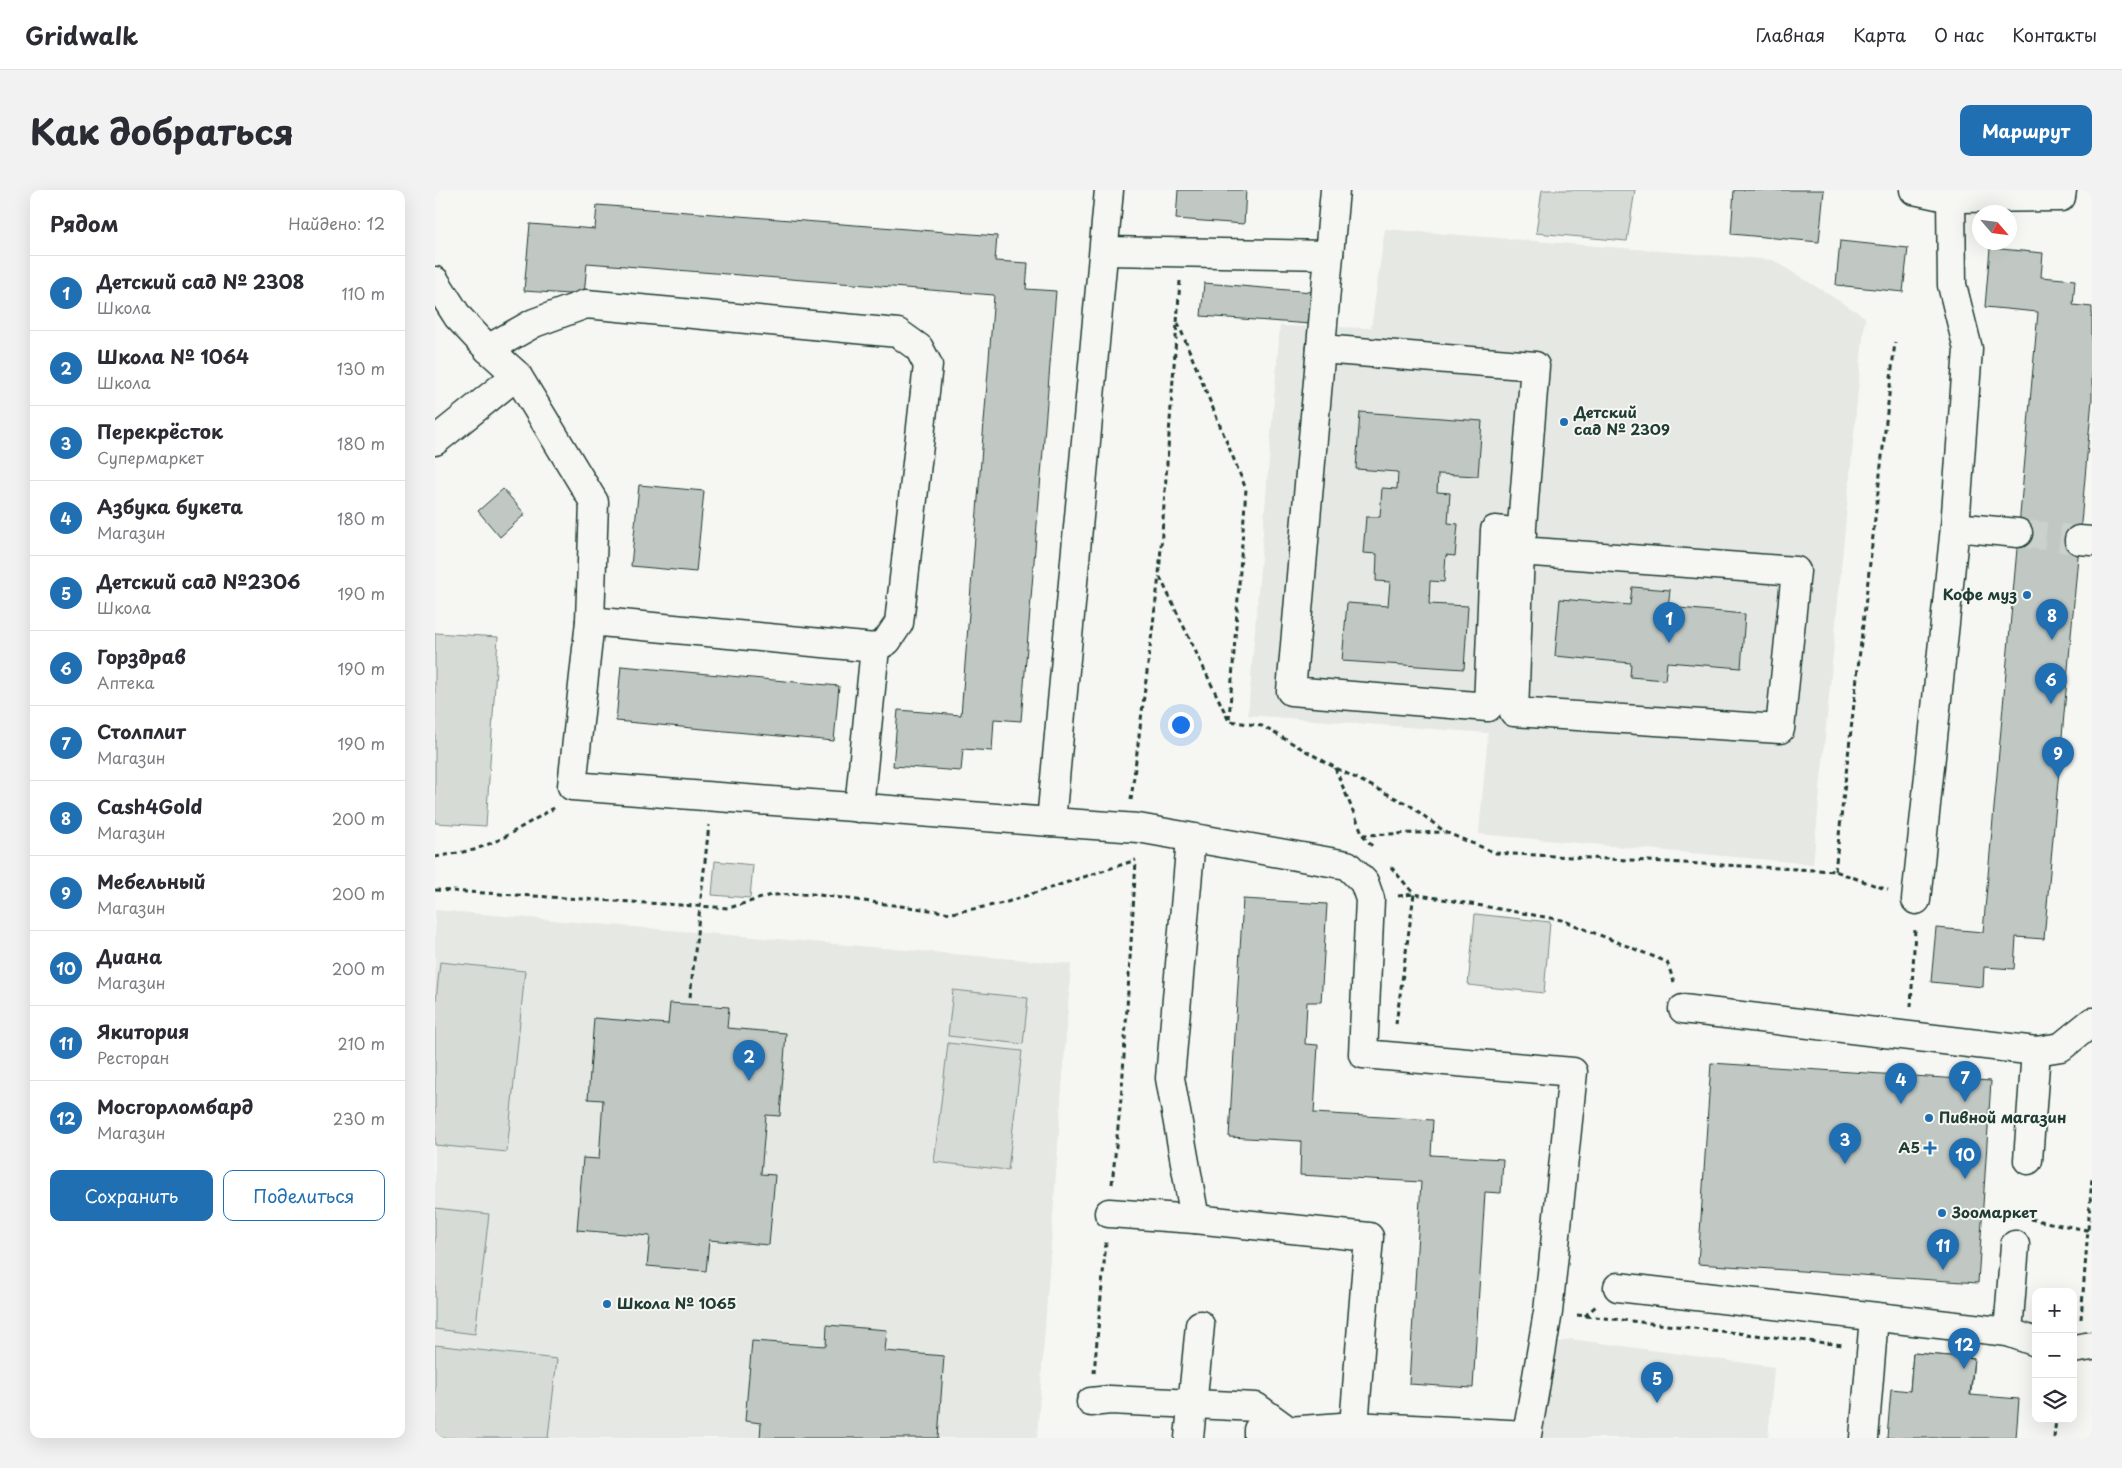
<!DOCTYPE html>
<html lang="ru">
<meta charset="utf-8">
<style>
body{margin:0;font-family:"Playpen Sans",sans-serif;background:#f2f2f3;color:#2b2b33}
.controls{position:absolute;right:15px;bottom:15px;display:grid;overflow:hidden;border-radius:10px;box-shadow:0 5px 20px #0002}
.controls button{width:45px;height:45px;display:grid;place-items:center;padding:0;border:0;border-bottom:1px solid #e1e1e2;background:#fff;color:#2b2b33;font:25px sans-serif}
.compass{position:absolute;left:1537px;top:15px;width:45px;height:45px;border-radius:50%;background:#fff;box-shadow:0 5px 20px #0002;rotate:118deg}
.you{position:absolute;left:745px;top:534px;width:18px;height:18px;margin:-12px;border:4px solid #fff;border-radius:50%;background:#1a73e8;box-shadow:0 0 0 8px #1a73e833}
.badge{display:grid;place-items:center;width:32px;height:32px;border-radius:50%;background:#1f6fb2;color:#fff;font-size:16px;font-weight:700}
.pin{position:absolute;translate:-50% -41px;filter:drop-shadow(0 1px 2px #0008)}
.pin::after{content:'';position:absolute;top:26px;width:18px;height:15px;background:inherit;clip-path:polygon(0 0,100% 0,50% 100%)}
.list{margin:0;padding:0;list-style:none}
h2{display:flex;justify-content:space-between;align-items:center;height:65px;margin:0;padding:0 20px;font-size:21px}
h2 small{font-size:16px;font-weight:400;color:#7c7c81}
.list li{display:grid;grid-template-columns:32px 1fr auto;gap:15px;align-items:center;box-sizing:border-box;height:75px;padding:0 20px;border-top:1px solid #e1e1e2}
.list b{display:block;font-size:19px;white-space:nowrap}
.list p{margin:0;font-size:16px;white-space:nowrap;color:#7c7c81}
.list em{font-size:16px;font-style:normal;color:#7c7c81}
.actions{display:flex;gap:10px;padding:15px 20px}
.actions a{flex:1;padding:11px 0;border:1px solid #1f6fb2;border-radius:10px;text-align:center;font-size:18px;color:#1f6fb2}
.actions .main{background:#1f6fb2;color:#fff}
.icon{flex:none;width:28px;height:28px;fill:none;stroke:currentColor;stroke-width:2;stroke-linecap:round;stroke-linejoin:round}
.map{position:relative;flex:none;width:1657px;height:1248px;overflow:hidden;border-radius:10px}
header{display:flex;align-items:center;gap:30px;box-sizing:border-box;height:70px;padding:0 25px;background:#fff;border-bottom:1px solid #e1e1e2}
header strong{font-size:24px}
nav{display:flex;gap:28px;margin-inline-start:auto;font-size:18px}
.intro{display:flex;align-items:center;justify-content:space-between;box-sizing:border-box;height:120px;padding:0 30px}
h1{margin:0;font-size:35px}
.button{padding:12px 22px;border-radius:10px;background:#1f6fb2;color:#fff;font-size:18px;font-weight:700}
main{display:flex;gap:30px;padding:0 30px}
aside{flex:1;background:#fff;border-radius:10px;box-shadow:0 5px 20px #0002}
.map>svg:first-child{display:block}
</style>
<header>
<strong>Gridwalk</strong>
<nav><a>Главная</a><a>Карта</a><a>О нас</a><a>Контакты</a></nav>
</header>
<div class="intro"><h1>Как добраться</h1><a class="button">Маршрут</a></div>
<main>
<aside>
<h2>Рядом<small>Найдено: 12</small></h2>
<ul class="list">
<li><span class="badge">1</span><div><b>Детский сад № 2308</b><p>Школа</p></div><em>110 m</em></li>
<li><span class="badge">2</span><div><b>Школа № 1064</b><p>Школа</p></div><em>130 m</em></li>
<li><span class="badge">3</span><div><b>Перекрёсток</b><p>Супермаркет</p></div><em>180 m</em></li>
<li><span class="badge">4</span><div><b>Азбука букета</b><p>Магазин</p></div><em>180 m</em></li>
<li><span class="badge">5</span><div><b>Детский сад №2306</b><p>Школа</p></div><em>190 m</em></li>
<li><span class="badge">6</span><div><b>Горздрав</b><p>Аптека</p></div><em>190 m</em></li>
<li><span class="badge">7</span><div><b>Столплит</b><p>Магазин</p></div><em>190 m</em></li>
<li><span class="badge">8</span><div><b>Cash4Gold</b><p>Магазин</p></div><em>200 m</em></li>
<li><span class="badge">9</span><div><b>Мебельный</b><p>Магазин</p></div><em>200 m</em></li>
<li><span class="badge">10</span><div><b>Диана</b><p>Магазин</p></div><em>200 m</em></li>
<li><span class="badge">11</span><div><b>Якитория</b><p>Ресторан</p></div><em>210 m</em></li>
<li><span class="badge">12</span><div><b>Мосгорломбард</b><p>Магазин</p></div><em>230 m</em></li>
</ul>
<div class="actions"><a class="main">Сохранить</a><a>Поделиться</a></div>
</aside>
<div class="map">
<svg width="1657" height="1248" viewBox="0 0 1657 1248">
<rect width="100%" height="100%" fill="#f6f6f2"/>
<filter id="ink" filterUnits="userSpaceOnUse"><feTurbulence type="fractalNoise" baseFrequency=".02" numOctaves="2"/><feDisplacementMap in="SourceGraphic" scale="10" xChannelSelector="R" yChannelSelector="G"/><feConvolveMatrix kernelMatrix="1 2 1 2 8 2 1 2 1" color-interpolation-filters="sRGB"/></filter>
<g filter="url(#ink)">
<g fill="#e6e8e4">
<path d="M950 39 1338 70 1430 127 1378 674 1044 644 1053 543 813 525 845 136 936 138Z"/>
<path d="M0 720 636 774 602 1248H0Z"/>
<path d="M1136 1149 1339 1177 1333 1248H1105L1116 1159 1125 1152Z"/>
</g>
<g fill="#d6dbd6" stroke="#7a8c85">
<path d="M1107 0H1200L1192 51 1101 43Z"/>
<path d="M0 443 63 447 51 636 0 633Z"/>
<path d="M280 671 318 675 315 708 277 705Z"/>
<path d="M1040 724 1115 732 1109 803 1033 795Z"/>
<path d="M5 772 90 781 72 962 0 955V819Z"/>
<path d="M518 800 593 808 588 854 513 846Z"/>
<path d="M513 853 587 861 573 980 499 972Z"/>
<path d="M0 1018 54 1024 40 1144 0 1139Z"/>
<path d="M0 1155 122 1169 113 1248H0Z"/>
</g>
<g fill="#c1c8c3" stroke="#1f3d34">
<path d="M743 0H811L809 34 741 29Z"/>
<path d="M1299 0H1389L1384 52 1296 44Z"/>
<path d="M162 15 562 46 560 71 593 73 591 99 621 101 586 531 559 529 557 561 528 559 526 581 458 576 463 520 526 525 559 105 152 73 149 105 89 101 95 34 160 39Z"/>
<path d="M1405 51 1473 58 1468 102 1401 95Z"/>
<path d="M1555 58 1608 63 1606 87 1640 90 1638 115 1657 117V209L1609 749 1581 747 1579 779 1549 777 1548 797 1496 792 1501 738 1548 742 1603 122 1550 117Z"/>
<path d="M769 93 877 102 875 134 766 126Z"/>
<path d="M925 222 1047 231 1043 286 1003 284 1002 302 1015 303 1013 333 1023 334 1020 366 1011 365 1009 392 995 391 994 414 1033 416 1029 479 907 471 912 413 953 416 955 392 941 391 942 364 928 363 931 327H945L947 298 962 299 963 282 921 279Z"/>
<path d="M204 295 269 301 261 382 196 376Z"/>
<path d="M68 299 90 324 65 347 43 321Z"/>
<path d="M1197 397 1235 400 1233 417 1310 424 1306 478 1232 472 1230 490 1195 487 1196 473 1120 466 1125 409 1195 415Z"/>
<path d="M186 476 404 496 399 551 181 531Z"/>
<path d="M808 709 892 714 886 812H872L870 854 883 855 879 923 998 930 996 965 1068 969 1066 1003 1050 1002 1038 1198 974 1194 986 992 865 985 866 951 794 947Z"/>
<path d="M235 813 294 817 292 838 351 843 345 926 331 925 326 984 340 985 334 1055 274 1050 271 1081 212 1076 215 1046 142 1040 148 968 164 969 168 910 153 909 159 828 233 834Z"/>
<path d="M1276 873 1556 891 1543 1093 1263 1074Z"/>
<path d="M392 1135 452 1140 450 1161 509 1166 503 1248H325L326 1233 310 1231 317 1151 391 1156Z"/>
<path d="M1478 1163 1539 1168 1533 1236 1502 1233 1505 1203 1475 1201Z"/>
<path d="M1478 1163 1539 1168 1535 1205 1584 1209 1581 1248H1452L1456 1199 1475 1201Z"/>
</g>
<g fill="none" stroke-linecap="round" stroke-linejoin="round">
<path stroke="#cbd1cc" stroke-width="28" stroke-dasharray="28 14" stroke-linecap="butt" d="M1583 343 1644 350"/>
<g stroke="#1f3d34" stroke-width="31">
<g id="minor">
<path d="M674 0 616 632 703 638 912 675 929 692 935 709 928 864 1138 882 1113 1122 1092 1245 919 1236 854 1241 823 1240V1248"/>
<path d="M1479 0 1516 8 1517 95 1533 159 1520 337 1481 710"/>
<path d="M1516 8 1626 7 1627 0"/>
<path d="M670 61 894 65 900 0"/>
<path d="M894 65 856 501 1053 517 1060 340 1087 343"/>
<path d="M0 91 23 127 53 159 82 185 159 312 155 431 137 596 616 632"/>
<path d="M53 159 99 133 151 114 463 143 484 158 493 175 464 433 452 451 440 458"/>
<path d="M886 159 1100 176 1085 361 1079 522 1345 539 1361 381 1085 361"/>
<path d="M0 251 82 185"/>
<path d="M1520 337 1583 343"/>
<path d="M1644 350 1657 351"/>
<path d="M155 431 440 458 424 618"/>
<path d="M756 649 735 888 760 1029"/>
<path d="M1248 819 1601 861 1626 857 1657 832"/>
<path d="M1593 970 1601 861"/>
<path d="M674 1023 760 1029 934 1047 919 1236"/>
<path d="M1183 1097 1573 1142 1601 1152"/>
<path d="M1573 1142 1580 1055"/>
<path d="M1638 1159 1657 1156"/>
<path d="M656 1212 675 1210 821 1217 854 1241"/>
<path d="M754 1248 765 1135"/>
<path d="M1429 1248 1439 1127"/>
</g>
</g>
<g stroke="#1f3d34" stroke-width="3" stroke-dasharray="5 4" stroke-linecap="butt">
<path d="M745 91 724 385 794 531 827 536 899 577 976 616 1010 642 1061 663 1400 681 1453 700"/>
<path d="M743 133 811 299 794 530"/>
<path d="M900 578 928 645 1009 642"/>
<path d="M696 610 724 386"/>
<path d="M928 645 937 656"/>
<path d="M0 667 39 660 66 649 119 618"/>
<path d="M956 677 979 704 961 834"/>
<path d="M1400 681 1460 152"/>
<path d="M0 700 294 718 336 705 377 704 517 723 569 713 701 670"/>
<path d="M963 706 979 704 1127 730 1232 772 1239 792"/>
<path d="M255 807 274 635"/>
<path d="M1476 817 1480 739"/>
<path d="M677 994 687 899 701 671"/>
<path d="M1548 1020 1576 1026"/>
<path d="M1595 1029 1657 1041"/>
<path d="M1142 1125 1409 1155"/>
<path d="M1150 1126 1162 1115"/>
<path d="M1646 1129 1657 988"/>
<path d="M659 1183 671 1052"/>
<path d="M1619 1248 1621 1229"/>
</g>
<use href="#minor" stroke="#f6f6f2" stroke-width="28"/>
</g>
</g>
<g fill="#1f6fb2" stroke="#f6f6f2" stroke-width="2">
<circle cx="1129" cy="232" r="5"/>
<circle cx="1592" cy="405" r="5"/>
<circle cx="1494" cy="928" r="5"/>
<path d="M1492.5 950.5h5v5h5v5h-5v5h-5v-5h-5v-5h5z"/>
<circle cx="1507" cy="1023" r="5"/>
<circle cx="172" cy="1114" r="5"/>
</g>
<g text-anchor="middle" stroke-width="4" stroke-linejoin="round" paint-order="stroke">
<g font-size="15" font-weight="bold" fill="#1f3d34" stroke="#f6f6f2" text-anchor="start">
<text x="1139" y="228">Детский<tspan x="1139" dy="17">сад № 2309</tspan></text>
<text x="1582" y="410" text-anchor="end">Кофе муз</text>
<text x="1504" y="933">Пивной магазин</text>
<text x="1485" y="963" text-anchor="end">А5</text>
<text x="1517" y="1028">Зоомаркет</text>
<text x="182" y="1119">Школа № 1065</text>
</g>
</g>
</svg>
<div class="controls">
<button>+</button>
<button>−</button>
<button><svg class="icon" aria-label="layers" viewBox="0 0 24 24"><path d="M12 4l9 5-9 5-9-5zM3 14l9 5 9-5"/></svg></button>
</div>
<svg class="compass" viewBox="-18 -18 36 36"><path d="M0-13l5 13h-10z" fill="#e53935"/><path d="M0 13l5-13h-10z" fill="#7c7c81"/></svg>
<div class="you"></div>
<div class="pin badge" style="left:1234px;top:453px">1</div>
<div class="pin badge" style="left:314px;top:891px">2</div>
<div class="pin badge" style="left:1410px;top:974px">3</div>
<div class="pin badge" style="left:1466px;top:914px">4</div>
<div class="pin badge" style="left:1222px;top:1213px">5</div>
<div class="pin badge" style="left:1616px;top:514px">6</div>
<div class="pin badge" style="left:1530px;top:912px">7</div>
<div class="pin badge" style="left:1617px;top:450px">8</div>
<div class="pin badge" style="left:1623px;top:588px">9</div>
<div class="pin badge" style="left:1530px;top:989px">10</div>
<div class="pin badge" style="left:1508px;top:1080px">11</div>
<div class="pin badge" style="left:1529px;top:1179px">12</div>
</div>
</main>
